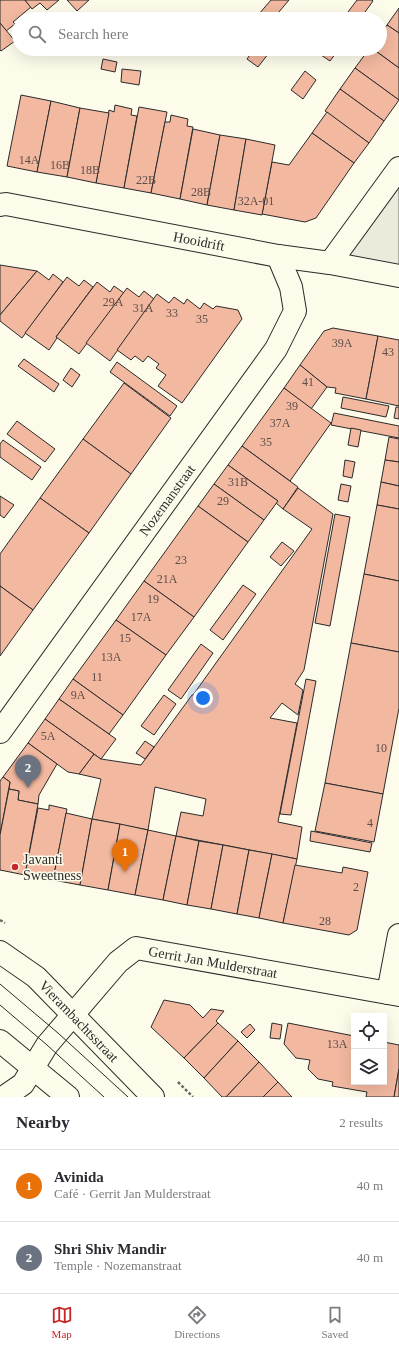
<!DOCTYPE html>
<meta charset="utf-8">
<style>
body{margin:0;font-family:"Times New Roman",serif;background:#f2f2f3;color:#2b2b33}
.controls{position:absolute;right:12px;bottom:12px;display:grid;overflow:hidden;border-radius:0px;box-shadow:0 4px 16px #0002}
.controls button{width:36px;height:36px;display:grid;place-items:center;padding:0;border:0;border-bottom:1px solid #e1e1e2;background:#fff;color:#2b2b33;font:20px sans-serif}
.you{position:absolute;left:203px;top:698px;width:14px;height:14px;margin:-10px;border:3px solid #fff;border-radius:50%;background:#1a73e8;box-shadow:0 0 0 6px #1a73e833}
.badge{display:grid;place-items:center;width:26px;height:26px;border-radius:50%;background:#c62828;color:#fff;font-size:13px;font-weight:700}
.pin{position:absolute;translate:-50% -33px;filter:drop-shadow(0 1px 2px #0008)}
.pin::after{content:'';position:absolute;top:21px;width:14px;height:12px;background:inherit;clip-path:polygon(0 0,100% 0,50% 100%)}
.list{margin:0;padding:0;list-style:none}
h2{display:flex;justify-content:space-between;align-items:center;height:52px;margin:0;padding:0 16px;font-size:17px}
h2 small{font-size:13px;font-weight:400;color:#7c7c81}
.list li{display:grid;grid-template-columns:26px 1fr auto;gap:12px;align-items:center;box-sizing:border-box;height:72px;padding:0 16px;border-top:1px solid #e1e1e2}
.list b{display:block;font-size:15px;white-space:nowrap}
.list p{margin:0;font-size:13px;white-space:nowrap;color:#7c7c81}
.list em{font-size:13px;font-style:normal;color:#7c7c81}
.icon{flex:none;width:22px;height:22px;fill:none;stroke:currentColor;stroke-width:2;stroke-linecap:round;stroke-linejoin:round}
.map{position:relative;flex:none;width:399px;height:1097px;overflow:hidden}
.search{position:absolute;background:#fff;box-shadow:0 4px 16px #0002;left:12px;right:12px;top:12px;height:44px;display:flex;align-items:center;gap:10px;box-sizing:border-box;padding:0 14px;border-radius:22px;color:#7c7c81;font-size:15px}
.sheet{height:196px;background:#fff}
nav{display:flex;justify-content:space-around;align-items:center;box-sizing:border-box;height:56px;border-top:1px solid #e1e1e2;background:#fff;font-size:11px;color:#7c7c81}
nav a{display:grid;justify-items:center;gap:2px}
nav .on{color:#c62828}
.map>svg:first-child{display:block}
</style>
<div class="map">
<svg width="399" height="1097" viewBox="0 0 399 1097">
<rect width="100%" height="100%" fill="#fdfbea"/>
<path fill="#eceadb" stroke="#74746e" d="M399 168V276L330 263Z"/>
<g fill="#f2b8a0" stroke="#2b2b2b">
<path d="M0 0H25L31 7 13 22 15 24 6 31 0 23Z"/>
<path d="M25 0H59L47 10 40 3 32 9Z"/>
<path d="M67 0H89L77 11Z"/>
<path d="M271 0H289L273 19H263L258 15Z"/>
<path d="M357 0H372L373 1 360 19H358L348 12Z"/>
<path d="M399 8V33L387 25Z"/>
<path d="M0 23 15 41 1 51 0 50Z"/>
<path d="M387 25 399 33V68L373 49H380V34Z"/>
<path d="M254 49H272L258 67 247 59Z"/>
<path d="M321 49H339L330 61 318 53Z"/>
<path d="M369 49H373L399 68V100L355 68Z"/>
<path d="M103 59 117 62 115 72 101 69Z"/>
<path d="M355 68 399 100 384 121 340 89Z"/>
<path d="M122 69 141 71 139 85 121 82Z"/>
<path d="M305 71 316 80 303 99 291 90Z"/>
<path d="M340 89 384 121 369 143 325 111Z"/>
<path d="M21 95 51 101 37 172 7 166Z"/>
<path d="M51 101 80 108 67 177 37 172Z"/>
<path d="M115 105 132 109 131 115 137 116 124 188 96 183 109 110 114 112Z"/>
<path d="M139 107 167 112 151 193 124 188Z"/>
<path d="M80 108 109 113 96 183 67 177Z"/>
<path d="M327 112 369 143 354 163 312 133Z"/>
<path d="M171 115 188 119 187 126 193 127 180 199 151 193 165 122H170Z"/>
<path d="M193 129 220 135 207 205 180 199Z"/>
<path d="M312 133 354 163 316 218 305 222 262 214 272 162 289 165Z"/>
<path d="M220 135 246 139 234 210 207 205Z"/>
<path d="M246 139 275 145 262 215 234 210Z"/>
<path d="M0 265 37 271 0 315Z"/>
<path d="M37 271 49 280 53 274 63 282 22 338 0 321V315Z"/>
<path d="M67 277 79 286 84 280 93 287 56 337 57 338 49 350 25 333Z"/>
<path d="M97 282 110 292 114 286 124 293 79 354 56 337Z"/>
<path d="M127 288 139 297 144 291 154 299 110 361 86 343Z"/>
<path d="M157 294 169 303 174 297 184 304 187 299 200 309 204 303 213 309 216 306 238 310 242 319 182 403 158 386 166 375 156 368 159 364 148 356 143 362 135 356 131 360 117 350Z"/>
<path d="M333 328 378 336 366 399 335 393 336 388 327 387 300 365 324 331Z"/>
<path d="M378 336 399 340V406L366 399Z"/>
<path d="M24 359 59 384 54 392 18 366Z"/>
<path d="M117 362 177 406 170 416 110 372Z"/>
<path d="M300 365 327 387 311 409 284 388Z"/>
<path d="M71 368 80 375 72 387 63 380Z"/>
<path d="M124 383 171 418 131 474 83 439Z"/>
<path d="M284 388 331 423 290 481 242 446Z"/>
<path d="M343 397 389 406 386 417 341 408Z"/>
<path d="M396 407H399V419L394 418Z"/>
<path d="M334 413 399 426V438L331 425Z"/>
<path d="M17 421 55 449 45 462 7 434Z"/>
<path d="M351 428 361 430 358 447 348 445Z"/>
<path d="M389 437 399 439V462L385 460Z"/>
<path d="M83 439 131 474 89 533 40 498Z"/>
<path d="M3 440 41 467 32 480 0 457V444Z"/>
<path d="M242 446 298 487 283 509 276 503 278 501 228 465Z"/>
<path d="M345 460 355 462 352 478 343 476Z"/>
<path d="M385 460 399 462V486L381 482Z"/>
<path d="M228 465 278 501 264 520 214 484Z"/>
<path d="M381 482 399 486V509L377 505Z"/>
<path d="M214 484 264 520 248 542 198 506Z"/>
<path d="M341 484 351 486 348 502 338 500Z"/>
<path d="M298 488 333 514 304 670 295 684 303 690 298 715 282 703 270 718 297 723 278 822 302 827 297 859 176 836 181 812 203 816 206 799 155 787 148 830 92 819 101 779 79 774 94 754 101 759 141 765 192 695H193L312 529 283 509Z"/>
<path d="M0 496 14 505 4 518 0 515Z"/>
<path d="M40 498 89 533 33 610 0 586V554Z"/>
<path d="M377 505 399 509V581L364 574Z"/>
<path d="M198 506 248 542 194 617 144 581Z"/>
<path d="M335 514 350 517 330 626 315 623Z"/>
<path d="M282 542 294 551 281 566 270 557Z"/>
<path d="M364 574 399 581V652L351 643Z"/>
<path d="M144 581 194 617 166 655 116 620Z"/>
<path d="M243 585 256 594 223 640 210 630Z"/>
<path d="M0 586 33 610 0 656Z"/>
<path d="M116 620 166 655 123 715 73 679Z"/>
<path d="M351 643 399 652V708L383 794 325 783Z"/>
<path d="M201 644 213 653 181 699 168 690Z"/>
<path d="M73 679 123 715 109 734 59 699Z"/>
<path d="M306 679 316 681 291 815 280 814Z"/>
<path d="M164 695 176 704 154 735 141 726Z"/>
<path d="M59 699 116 739 101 759 45 719Z"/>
<path d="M45 719 94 754 79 774 68 772 28 743Z"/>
<path d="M145 741 154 747 145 759 136 753Z"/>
<path d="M28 743 57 764 39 795 38 804 18 800 19 791 9 789 10 782 3 777Z"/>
<path d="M3 777 10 782 0 835V781Z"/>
<path d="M325 783 383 794 374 842 315 831Z"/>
<path d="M9 789 19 791 18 800 38 804 25 875 0 870V835Z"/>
<path d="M49 805 67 809 53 880 25 875 38 808 49 810Z"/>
<path d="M66 813 92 819 80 885 53 880Z"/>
<path d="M92 819 120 824 108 890 80 885Z"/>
<path d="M120 824 148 830 135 895 108 890Z"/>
<path d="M148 830 176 836 163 900 135 895Z"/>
<path d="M311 831 372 843 370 852 310 841Z"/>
<path d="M176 836 199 841 187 905 163 900Z"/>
<path d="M199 841 223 845 211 909 187 905Z"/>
<path d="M223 845 249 850 237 914 211 909Z"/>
<path d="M249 850 272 854 259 918 237 914Z"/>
<path d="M272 854 297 859 283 923 259 918Z"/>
<path d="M295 865 342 873 343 867 368 872 357 930 349 935 283 923Z"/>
<path d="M164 1000 190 1005 203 1018 211 1009 224 1011 216 1021 218 1023 184 1058 151 1027Z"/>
<path d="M218 1023 238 1041 204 1078 184 1058Z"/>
<path d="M272 1023 282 1025 280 1039 270 1038Z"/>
<path d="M288 1023 354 1036V1082H384V1042L399 1045V1069L394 1097H366L367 1092 332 1086 333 1082 318 1079 308 1069 310 1060 296 1058 284 1044Z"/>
<path d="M250 1024 255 1030 247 1038 241 1032Z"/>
<path d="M238 1041 259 1062 226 1097H222L204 1078Z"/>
<path d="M259 1062 278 1082 263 1097H226Z"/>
<path d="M399 1069V1097H394Z"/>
<path d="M278 1082 292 1097H263Z"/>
</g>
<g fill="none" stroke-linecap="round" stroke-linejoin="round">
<g stroke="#2b2b2b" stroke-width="24">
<g id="minor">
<path d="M0 205 6 204 278 256 330 263 399 276"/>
<path d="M330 263 399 168"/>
<path d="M0 732 276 349 295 311 291 287 278 256"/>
<path d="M0 952 36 977 153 1097"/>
<path d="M388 993 399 935"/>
<path d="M0 1041 68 1097"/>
<path d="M4 1097 23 1084 47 1045 118 962 136 948 399 995"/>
</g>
</g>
<g stroke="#6a6964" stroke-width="2.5" stroke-dasharray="3 2" stroke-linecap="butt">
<path d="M0 920 5 923"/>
<path d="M178 1082 193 1097"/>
</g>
<use href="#minor" stroke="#fdfbea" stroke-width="22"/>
<g stroke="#2b2b2b" stroke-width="1">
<path d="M0 984 58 1033 128 1097"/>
<path d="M0 1005 47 1045 104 1097"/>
</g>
</g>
<circle fill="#c62828" stroke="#fdfbea" stroke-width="1.5" cx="15" cy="867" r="4"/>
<g text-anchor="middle" stroke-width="3" stroke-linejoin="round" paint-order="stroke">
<g font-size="12" fill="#5d4e48">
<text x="29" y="164">14A</text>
<text x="60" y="169">16B</text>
<text x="90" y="174">18B</text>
<text x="146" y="184">22B</text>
<text x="201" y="196">28B</text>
<text x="256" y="205">32A-01</text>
<text x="113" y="306">29A</text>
<text x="143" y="312">31A</text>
<text x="172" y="317">33</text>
<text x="202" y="323">35</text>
<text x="342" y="347">39A</text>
<text x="388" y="356">43</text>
<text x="308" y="386">41</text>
<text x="292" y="410">39</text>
<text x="280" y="427">37A</text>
<text x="266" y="446">35</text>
<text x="238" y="486">31B</text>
<text x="223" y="505">29</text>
<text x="181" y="564">23</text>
<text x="167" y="583">21A</text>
<text x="153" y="603">19</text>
<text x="141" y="621">17A</text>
<text x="125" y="642">15</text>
<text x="111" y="661">13A</text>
<text x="97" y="681">11</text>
<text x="78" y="699">9A</text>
<text x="48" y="740">5A</text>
<text x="381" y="752">10</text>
<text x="370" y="827">4</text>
<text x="356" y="891">2</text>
<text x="325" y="925">28</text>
<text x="337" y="1048">13A</text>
</g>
<g font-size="14" fill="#2b2b2b" stroke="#fdfbea">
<text transform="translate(199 241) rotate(11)" y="5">Hooidrift</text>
<text transform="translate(167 500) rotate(-54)" y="5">Nozemanstraat</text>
<text transform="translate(213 962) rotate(10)" y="5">Gerrit Jan Mulderstraat</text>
<text transform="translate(79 1021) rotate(46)" y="5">Vierambachtsstraat</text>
</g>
<g font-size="14" fill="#2b2b2b" stroke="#fdfbea" text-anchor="start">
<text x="23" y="864">Javanti<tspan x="23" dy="16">Sweetness</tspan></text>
</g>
</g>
</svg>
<div class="controls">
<button><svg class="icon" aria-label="locate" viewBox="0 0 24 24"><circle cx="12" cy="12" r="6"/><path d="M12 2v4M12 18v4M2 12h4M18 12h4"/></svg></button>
<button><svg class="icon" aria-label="layers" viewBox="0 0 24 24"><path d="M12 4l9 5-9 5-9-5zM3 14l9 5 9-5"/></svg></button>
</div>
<div class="you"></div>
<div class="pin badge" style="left:125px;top:872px;background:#e8710a">1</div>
<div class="pin badge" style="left:28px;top:788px;background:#6b7280">2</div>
<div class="search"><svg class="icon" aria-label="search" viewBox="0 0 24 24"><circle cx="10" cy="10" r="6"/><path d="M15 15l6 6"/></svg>Search here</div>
</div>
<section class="sheet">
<h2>Nearby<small>2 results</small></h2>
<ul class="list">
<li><span class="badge" style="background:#e8710a">1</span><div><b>Avinida</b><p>Café · Gerrit Jan Mulderstraat</p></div><em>40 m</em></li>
<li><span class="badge" style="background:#6b7280">2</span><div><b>Shri Shiv Mandir</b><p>Temple · Nozemanstraat</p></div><em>40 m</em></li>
</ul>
</section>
<nav>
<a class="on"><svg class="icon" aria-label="map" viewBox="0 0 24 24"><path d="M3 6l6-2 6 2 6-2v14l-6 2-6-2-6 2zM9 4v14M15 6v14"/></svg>Map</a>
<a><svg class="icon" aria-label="directions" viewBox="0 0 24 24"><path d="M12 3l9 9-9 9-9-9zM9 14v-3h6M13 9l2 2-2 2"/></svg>Directions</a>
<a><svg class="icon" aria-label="saved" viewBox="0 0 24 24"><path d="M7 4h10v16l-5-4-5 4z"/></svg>Saved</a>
</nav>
